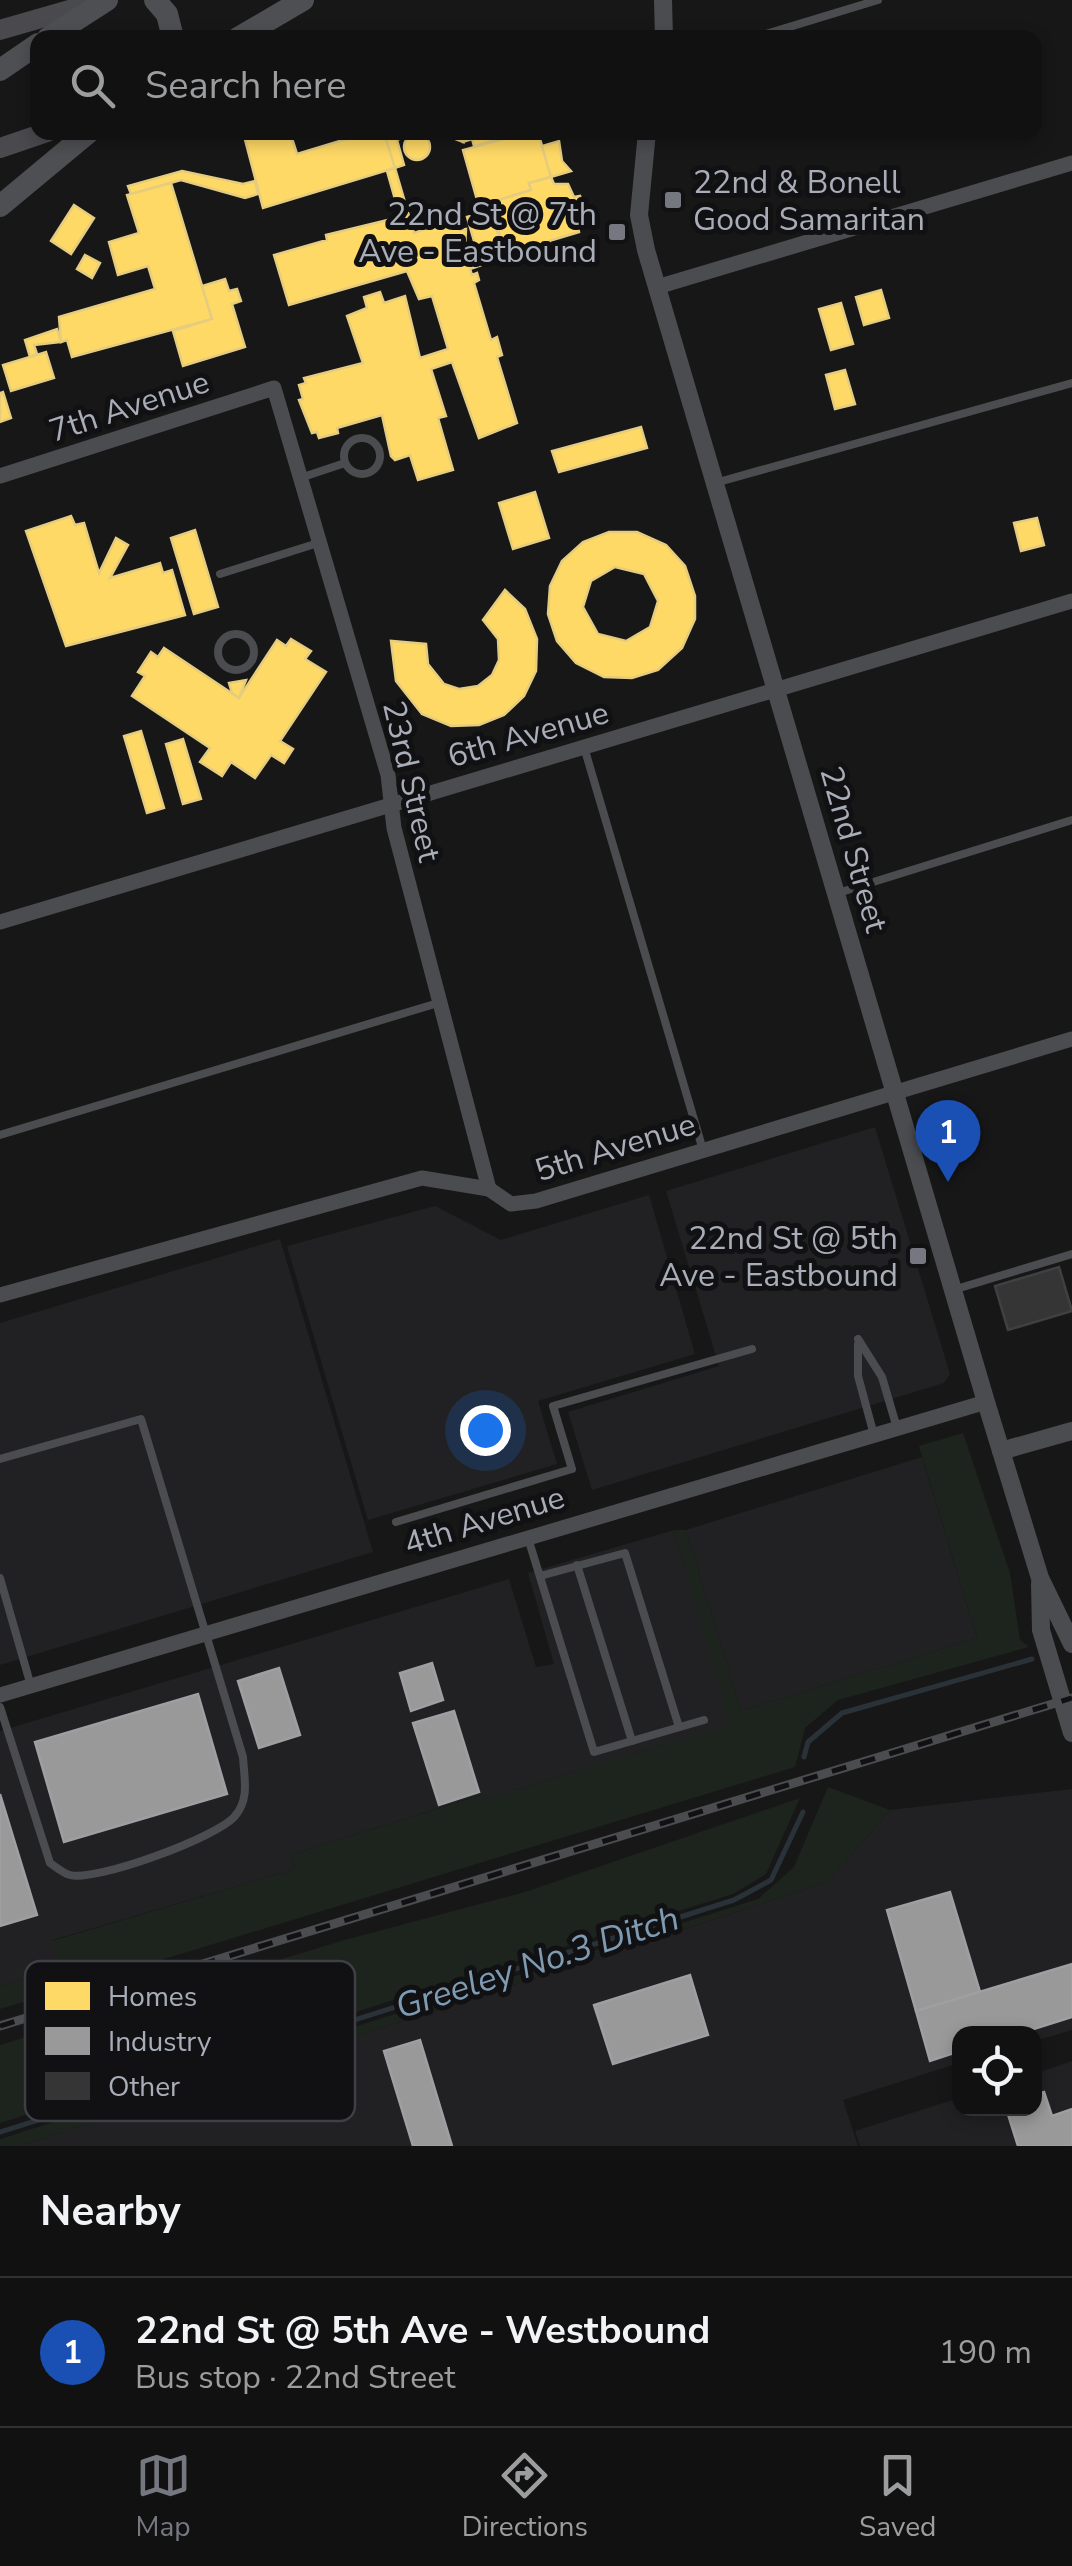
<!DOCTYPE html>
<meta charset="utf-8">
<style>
body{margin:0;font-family:"Nunito Sans",sans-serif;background:#1a1a1a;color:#f1f3f6}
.controls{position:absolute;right:30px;bottom:30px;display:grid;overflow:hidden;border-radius:20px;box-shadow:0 5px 15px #0003}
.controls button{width:90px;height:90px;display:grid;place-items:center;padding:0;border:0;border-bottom:2px solid #303131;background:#111;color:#f1f3f6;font:50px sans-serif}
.you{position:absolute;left:485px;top:1430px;width:35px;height:35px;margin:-25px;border:8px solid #fff;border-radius:50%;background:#1a73e8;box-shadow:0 0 0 15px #1a73e833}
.badge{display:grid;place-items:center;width:65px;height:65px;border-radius:50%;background:#757880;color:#fff;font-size:32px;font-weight:700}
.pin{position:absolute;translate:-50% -82px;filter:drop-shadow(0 2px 5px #0008)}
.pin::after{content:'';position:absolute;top:52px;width:35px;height:30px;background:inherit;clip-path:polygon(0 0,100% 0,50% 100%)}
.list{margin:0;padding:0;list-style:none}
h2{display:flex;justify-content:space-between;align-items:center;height:130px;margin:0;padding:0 40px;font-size:42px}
h2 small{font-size:32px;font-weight:400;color:#9c9d9f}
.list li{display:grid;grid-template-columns:65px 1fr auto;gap:30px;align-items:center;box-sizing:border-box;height:150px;padding:0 40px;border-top:2px solid #303131}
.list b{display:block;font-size:38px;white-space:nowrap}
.list p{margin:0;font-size:32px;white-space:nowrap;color:#9c9d9f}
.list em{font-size:32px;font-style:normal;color:#9c9d9f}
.icon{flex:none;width:55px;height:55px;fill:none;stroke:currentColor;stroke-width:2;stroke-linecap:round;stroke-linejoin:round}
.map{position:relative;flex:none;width:1072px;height:2146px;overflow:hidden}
.search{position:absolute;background:#111;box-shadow:0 5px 15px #0003;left:30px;right:30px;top:30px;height:110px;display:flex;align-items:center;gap:25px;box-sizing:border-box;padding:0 35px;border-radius:20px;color:#9c9d9f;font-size:38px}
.sheet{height:280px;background:#111}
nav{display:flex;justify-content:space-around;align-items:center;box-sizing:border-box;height:140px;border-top:2px solid #303131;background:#111;font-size:28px;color:#9c9d9f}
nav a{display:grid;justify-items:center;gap:5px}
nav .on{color:#757880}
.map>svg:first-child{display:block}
</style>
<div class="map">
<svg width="1072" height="2146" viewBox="0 0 1072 2146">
<rect width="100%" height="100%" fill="#171717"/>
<g fill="#212123">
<path d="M875 1127 950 1374 944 1383 592 1490 568 1412 719 1366 666 1191Z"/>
<path d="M649 1195 695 1354 538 1401 557 1464 368 1520 287 1246 435 1206 501 1240Z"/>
<path d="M280 1239 373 1552 0 1665V1323Z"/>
<path d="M922 1457 977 1638 741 1711 686 1530Z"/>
<path d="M674 1530 731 1724 486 1799 483 1794 291 1855 295 1869 53 1940 63 1967 0 1986V1731L509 1579 536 1667 554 1664 528 1573Z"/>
<path d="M1072 1789V2030L1035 2041 1034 2034H960L959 2063 843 2100 858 2146H20L828 1882 890 1810Z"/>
<path d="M1072 2061V2146H860L855 2131 959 2098 960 2108H1034L1035 2074Z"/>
</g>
<g fill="#1d241e">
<path d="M963 1433 1010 1573 1020 1640 1029 1647 838 1700 805 1728 795 1767 0 2009V1986L62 1967 52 1941 295 1869 291 1855 484 1794 486 1799 730 1724 674 1530H686L741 1711 977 1638 919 1446Z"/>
<path d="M828 1787 890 1810 828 1882 20 2146H0V2139L758 1899 794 1867Z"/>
<path d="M800 1798 766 1874 733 1894 0 2123V2045L341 1941 525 1892Z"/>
</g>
<g fill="#ffd966" stroke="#e5cc7f" stroke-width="2.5" fill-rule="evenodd">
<path d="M243 132H290L297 154 353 137V132H386L395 168 263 208Z"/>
<path d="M415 132 397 140 404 165 395 168 384 133Z"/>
<path d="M437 132H460L463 142Z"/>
<path d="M460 132H529L474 146 472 139 463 142Z"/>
<path d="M529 132H538L551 177 529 183 531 190 492 202 494 208 481 214 463 150Z"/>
<circle cx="417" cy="147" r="13"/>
<path d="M559 141 562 161 571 171 551 177 542 146Z"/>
<path d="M395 168 414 233 456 219 460 230 466 229 465 250 476 248 467 217 491 211 505 257 470 269 472 275 477 273 479 280 474 283 491 340 497 337 502 355 497 357 517 423 479 438 452 362 431 369 446 416 438 418 453 470 418 480 410 455 395 460 391 456 382 415 337 428 338 433 319 438 317 432 312 433 299 400 303 399 299 385 306 383 304 378 363 363 347 316 367 308 364 297 380 292 384 303 405 296 420 358 448 349 432 296 419 299 407 271 289 305 274 255 327 240 326 235 400 217 387 171Z"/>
<path d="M182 171 243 184 255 181 258 194 245 198 181 180 131 194 128 186Z"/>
<path d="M551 177 554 184H568L574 197 580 196 584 208 576 210 579 232 549 241 550 247 505 257 492 202 531 190 529 183Z"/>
<path d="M171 183 212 319 72 357 67 340 61 342 59 317 155 289 148 266 118 275 109 242 139 233 127 195Z"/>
<path d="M74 205 94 218 71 254 51 241Z"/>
<path d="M85 255 100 263 92 278 77 269Z"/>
<path d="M225 279 229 291 237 289 241 301 232 304 245 347 183 366 173 331 212 319 202 286Z"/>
<path d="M881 290 889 318 864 325 856 297Z"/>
<path d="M841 303 853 344 831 350 819 309Z"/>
<path d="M57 329 61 342 34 345 37 354 30 357 25 340Z"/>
<path d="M46 352 54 378 11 391 3 365Z"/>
<path d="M845 370 855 404 835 409 826 375Z"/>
<path d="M3 392 11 418 0 422V393Z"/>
<path d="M641 427 647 448 559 472 552 451Z"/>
<path d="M535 492 549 538 513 549 499 503Z"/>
<path d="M71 516 75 525 84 523 99 573 116 538 128 545 110 578 160 563 163 573 172 570 185 615 66 646 26 531Z"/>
<path d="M1037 518 1044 545 1021 551 1014 523Z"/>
<path d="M195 530 218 607 194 614 171 538Z"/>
<path d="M609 532H637L666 545 685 566 695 596V619L682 648 658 670 632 678 604 677 576 663 557 641 548 614 550 586 562 561 583 542ZM615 567 644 574 658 601 650 627 626 641 598 634 583 607 591 581Z"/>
<path d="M505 590 525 609 537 639 536 671 524 696 504 715 479 725 451 726 422 714 396 681 391 641 426 644 428 664 444 684 459 689 478 686 492 675 499 660 498 639 483 620Z"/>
<path d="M291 639 311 651 305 659 326 672 280 741 293 749 284 763 271 755 255 778 231 762 222 776 200 762 210 748 132 696 145 676 138 672 151 652 158 657 164 648 239 698 277 640 286 646Z"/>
<path d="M246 680 239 698 232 693 229 683Z"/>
<path d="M141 731 164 808 147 813 124 736Z"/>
<path d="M183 739 201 799 183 804 166 744Z"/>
</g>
<g fill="#999" stroke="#9e9fa2" stroke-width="2.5">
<path d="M432 1663 443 1700 411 1711 400 1673Z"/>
<path d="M279 1668 300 1735 259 1748 238 1681Z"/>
<path d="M198 1694 227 1794 64 1842 35 1742Z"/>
<path d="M454 1711 479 1792 439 1805 413 1723Z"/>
<path d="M0 1794 37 1915 0 1926Z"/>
<path d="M950 1892 980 1992 916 2011 887 1910Z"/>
<path d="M1072 1964V2017L1018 2034H960V2051L930 2061 916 2011Z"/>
<path d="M690 1975 708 2035 613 2064 594 2005Z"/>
<path d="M420 2040 452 2146H413L384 2051Z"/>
<path d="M1044 2092 1052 2116 1072 2109V2146H1018L1006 2108H1034V2095Z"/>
</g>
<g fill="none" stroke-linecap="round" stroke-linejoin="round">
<g stroke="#2a3239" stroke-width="5">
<path d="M804 1757 808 1742 842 1713 1032 1659"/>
<path d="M0 2132 734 1900 771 1880 803 1812"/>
</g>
</g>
<path fill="#353536" stroke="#3f4043" stroke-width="2.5" d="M1059 1267 1072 1311 1008 1330 995 1286Z"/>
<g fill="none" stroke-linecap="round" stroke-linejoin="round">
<g stroke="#4b4c50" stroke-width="8">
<path d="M753 38 878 0"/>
<circle cx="362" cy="456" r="18"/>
<path d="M300 478 345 463"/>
<path d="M715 483 1072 383"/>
<path d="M220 574 318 543"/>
<circle cx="236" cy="652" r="18"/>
<path d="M584 747 703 1150"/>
<path d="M838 893 1072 820"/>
<path d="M0 1135 438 1003"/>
<path d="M953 1290 1072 1254"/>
<path d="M858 1339 882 1377 897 1428"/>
<path d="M858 1344V1376L874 1435"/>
<path d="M0 1459 141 1419 243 1757C244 1777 250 1799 235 1816 218 1837 96 1882 70 1875 63 1873 56 1867 50 1863L0 1707"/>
<path d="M396 1522 572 1469 553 1406 752 1349"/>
<path d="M528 1538 594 1752 704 1720"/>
<path d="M577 1565 632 1741"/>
<path d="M540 1576 625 1553 679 1727"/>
<path d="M0 1578 31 1686"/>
</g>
<g stroke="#4b4c50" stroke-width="15">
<path d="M657 287 1072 163"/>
<path d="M0 476 274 388 388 775 394 828 489 1189"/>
<path d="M0 922 1072 601"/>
<path d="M0 1295 422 1178 489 1189 511 1204 536 1201 1072 1039"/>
<path d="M0 1695 986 1402"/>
</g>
<g stroke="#4b4c50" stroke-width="18">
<path d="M663 0 664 38"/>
<path d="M647 132 639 215 646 250 986 1402 1040 1578 1072 1644"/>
<path d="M1001 1451 1072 1431"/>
<path d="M1040 1584 1041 1630 1072 1733"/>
</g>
<g stroke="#4a4a4e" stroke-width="20">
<path d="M0 30 97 2"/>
<path d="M0 148 47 132"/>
</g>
<g stroke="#4d4f52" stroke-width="22">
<path d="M155 0 167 14 173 38"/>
<path d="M48 38 107 0"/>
<path d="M238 38 303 0"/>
<path d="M0 70 38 44"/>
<path d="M0 206 89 132"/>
</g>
<g stroke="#4b4c4f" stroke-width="9">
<path id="rail" d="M0 2026 1072 1698"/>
</g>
<use href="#rail" stroke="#111113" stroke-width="5" stroke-dasharray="15" stroke-linecap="butt"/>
</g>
<g fill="#757880" stroke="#111113" stroke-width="4">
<rect x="663" y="190" width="20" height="20" rx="5"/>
<rect x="607" y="222" width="20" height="20" rx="5"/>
<rect x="908" y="1246" width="20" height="20" rx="5"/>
</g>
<g text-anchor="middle" stroke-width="10" stroke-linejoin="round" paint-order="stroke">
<g font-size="32" fill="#a8adb8" stroke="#111113" text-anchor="end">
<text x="693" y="193" text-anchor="start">22nd &amp; Bonell<tspan x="693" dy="37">Good Samaritan</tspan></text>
<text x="597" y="225">22nd St @ 7th<tspan x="597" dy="37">Ave - Eastbound</tspan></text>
<text x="898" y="1249">22nd St @ 5th<tspan x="898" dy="37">Ave - Eastbound</tspan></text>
</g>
<g font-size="32" fill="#a8adb8" stroke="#111113">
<text transform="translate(129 406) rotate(-18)" y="11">7th Avenue</text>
<text transform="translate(528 734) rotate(-16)" y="11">6th Avenue</text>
<text transform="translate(412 781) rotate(77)" y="11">23rd Street</text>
<text transform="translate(854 849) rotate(74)" y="11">22nd Street</text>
<text transform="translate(615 1147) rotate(-17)" y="11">5th Avenue</text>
<text transform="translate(484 1520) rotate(-17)" y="11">4th Avenue</text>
</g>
<g font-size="35" font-style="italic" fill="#7f9bb3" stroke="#111113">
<text transform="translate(537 1962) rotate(-18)" y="12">Greeley No.3 Ditch</text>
</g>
</g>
<rect x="25" y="1961" width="330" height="160" rx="15" fill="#111113" stroke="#3e4045" stroke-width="2.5"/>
<rect x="45" y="1982" width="45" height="28" fill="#ffd966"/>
<rect x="45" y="2027" width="45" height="28" fill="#999"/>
<rect x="45" y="2072" width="45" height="28" fill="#353536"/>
<g font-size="28" fill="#a8adb8">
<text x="108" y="2006">Homes</text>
<text x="108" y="2051">Industry</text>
<text x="108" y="2096">Other</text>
</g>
</svg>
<div class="controls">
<button><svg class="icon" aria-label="locate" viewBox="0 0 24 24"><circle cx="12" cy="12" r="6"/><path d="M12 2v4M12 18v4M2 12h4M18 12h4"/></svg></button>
</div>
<div class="you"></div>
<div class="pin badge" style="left:948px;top:1182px;background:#1a4fb4">1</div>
<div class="search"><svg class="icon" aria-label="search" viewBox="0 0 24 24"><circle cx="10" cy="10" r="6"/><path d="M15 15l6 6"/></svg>Search here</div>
</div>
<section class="sheet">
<h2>Nearby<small></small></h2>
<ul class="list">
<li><span class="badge" style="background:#1a4fb4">1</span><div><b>22nd St @ 5th Ave - Westbound</b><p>Bus stop · 22nd Street</p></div><em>190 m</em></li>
</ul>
</section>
<nav>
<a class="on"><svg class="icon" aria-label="map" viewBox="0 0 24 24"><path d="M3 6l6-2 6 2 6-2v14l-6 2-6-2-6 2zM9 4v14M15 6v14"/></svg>Map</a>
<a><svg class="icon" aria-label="directions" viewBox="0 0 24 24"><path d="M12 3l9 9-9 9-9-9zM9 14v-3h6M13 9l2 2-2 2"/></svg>Directions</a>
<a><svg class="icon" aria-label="saved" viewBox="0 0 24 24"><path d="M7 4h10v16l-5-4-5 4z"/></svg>Saved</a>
</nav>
